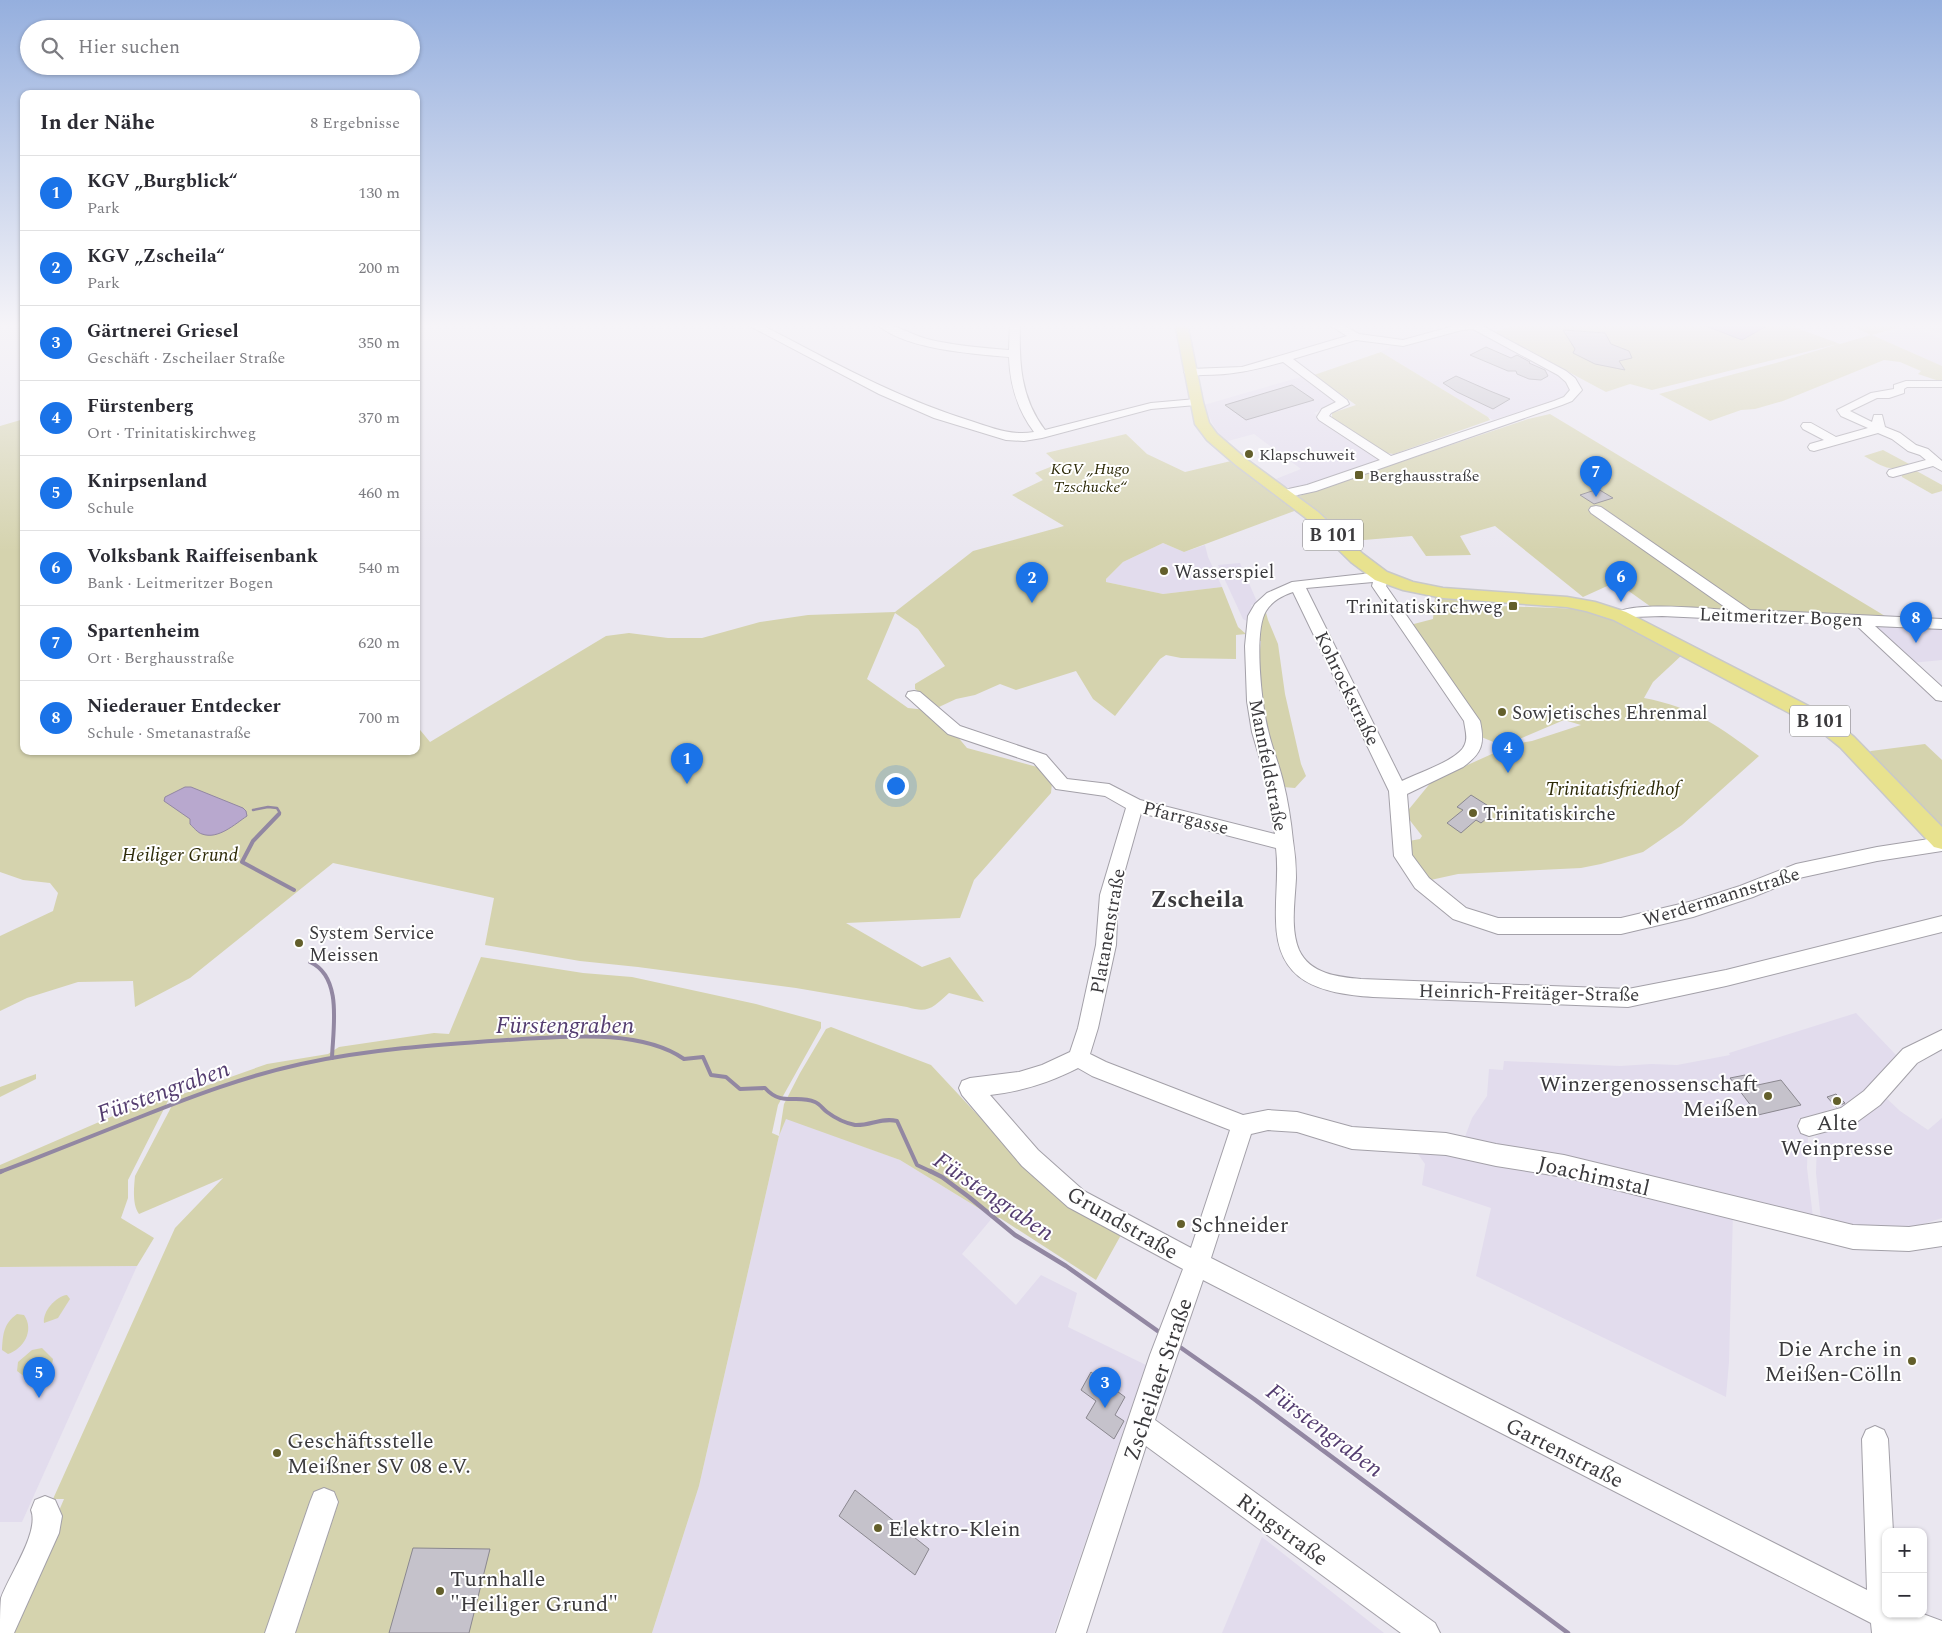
<!DOCTYPE html>
<html lang="de">
<meta charset="utf-8">
<style>
body{margin:0;font-family:Spectral,serif;background:#f2f2f3;color:#2b2b33}
.controls{position:absolute;right:15px;bottom:15px;display:grid;overflow:hidden;border-radius:10px;box-shadow:0 1px 4px #0004}
.controls button{width:45px;height:45px;display:grid;place-items:center;padding:0;border:0;border-bottom:1px solid #e1e1e2;background:#fff;color:#2b2b33;font:25px sans-serif}
.you{position:absolute;left:895px;top:785px;width:18px;height:18px;margin:-12px;border:4px solid #fff;border-radius:50%;background:#1a73e8;box-shadow:0 0 0 8px #1a73e833}
.badge{display:grid;place-items:center;width:32px;height:32px;border-radius:50%;background:#1a73e8;color:#fff;font-size:16px;font-weight:700}
.pin{position:absolute;translate:-50% -41px;filter:drop-shadow(0 1px 2px #0008)}
.pin::after{content:'';position:absolute;top:26px;width:18px;height:15px;background:inherit;clip-path:polygon(0 0,100% 0,50% 100%)}
.list{margin:0;padding:0;list-style:none}
h2{display:flex;justify-content:space-between;align-items:center;height:65px;margin:0;padding:0 20px;font-size:21px}
h2 small{font-size:16px;font-weight:400;color:#7c7c81}
.list li{display:grid;grid-template-columns:32px 1fr auto;gap:15px;align-items:center;box-sizing:border-box;height:75px;padding:0 20px;border-top:1px solid #e1e1e2}
.list b{display:block;font-size:19px;white-space:nowrap}
.list p{margin:0;font-size:16px;white-space:nowrap;color:#7c7c81}
.list em{font-size:16px;font-style:normal;color:#7c7c81}
.icon{flex:none;width:28px;height:28px;fill:none;stroke:currentColor;stroke-width:2;stroke-linecap:round;stroke-linejoin:round}
.map{position:relative;flex:none;width:1942px;height:1633px;overflow:hidden}
.search{position:absolute;background:#fff;box-shadow:0 1px 4px #0004;left:20px;top:20px;width:400px;height:55px;display:flex;align-items:center;gap:12px;box-sizing:border-box;padding:0 18px;border-radius:28px;color:#7c7c81;font-size:19px}
.panel{position:absolute;background:#fff;box-shadow:0 1px 4px #0004;left:20px;top:90px;width:400px;height:665px;border-radius:10px}
.map>svg:first-child{display:block}
</style>
<div class="map">
<svg width="1942" height="1633" viewBox="0 0 1942 1633">
<rect width="100%" height="100%" fill="#eae7f0"/>
<g fill="#e2dced">
<path d="M1907 323H1942V334L1922 325 1915 327 1942 339V366L1877 337 1913 326Z"/>
<path d="M1461 329 1476 330 1566 378 1572 389 1565 398 1493 420 1381 352 1396 344Z"/>
<path d="M1304 376 1337 400V403L1314 413 1384 461 1306 486 1301 485 1292 488 1284 486 1276 479 1301 469 1254 434 1224 442 1212 423 1204 405Z"/>
<path d="M1163 543 1184 552 1205 545 1208 557 1222 587 1163 594 1106 582V579L1123 562Z"/>
<path d="M1240 563 1258 604 1251 605 1253 610 1249 622 1243 619 1218 565Z"/>
<path d="M1874 622 1942 627V660L1911 663 1871 626Z"/>
<path d="M1856 1013 1898 1057 1888 1073 1847 1105 1798 1119 1808 1138 1807 1168 1813 1217 1570 1162 1566 1155 1551 1152 1545 1156 1463 1142 1472 1118 1487 1096 1489 1069 1503 1070 1504 1061 1620 1066 1651 1064 1677 1065 1730 1055 1729 1053Z"/>
<path d="M1884 1096 1900 1111 1928 1130 1942 1118V1218L1895 1233 1821 1221 1816 1173 1817 1141 1815 1137 1865 1110Z"/>
<path d="M786 1118 900 1160 993 1217 962 1254 1016 1305 1041 1275 1077 1293 1068 1327 1146 1365 1054 1633H652L699 1486 779 1136Z"/>
<path d="M1426 1147 1733 1213 1729 1362 1726 1397 1476 1276 1491 1208 1422 1185 1425 1164 1418 1154Z"/>
<path d="M137 1266 22 1522H0V1267Z"/>
<path d="M1262 1537 1384 1633H1222Z"/>
</g>
<g fill="#d5d3ae">
<path d="M1523 323H1783L1840 344 1871 335 1846 323H1892L1899 327 1872 335 1942 366V382L1918 374 1921 371 1900 362 1884 360 1783 401 1755 409 1741 410 1710 421 1659 394 1776 363 1838 344 1652 390 1630 384 1606 392 1494 332Z"/>
<path d="M1381 352 1488 417 1490 420 1394 454 1384 453 1332 418V413L1356 405 1314 375Z"/>
<path d="M1550 414 1885 616 1654 609 1616 582 1583 597 1495 526 1460 536 1471 555 1426 556 1412 536 1352 541 1296 497 1528 419Z"/>
<path d="M24 419V751H416V725L430 742 606 636 629 633 668 638H702L760 622 808 615 895 612 973 551 1064 526 1012 495 1043 480 1035 473 1058 464 1046 453 1126 434 1147 454 1185 472 1231 461 1297 510 1184 552 1163 543 1123 562 1106 579V582L1163 594 1222 587 1238 627 1246 634 1236 635V659L1181 658 1166 655 1160 659 1115 716 1093 699 1076 671 1016 690 1000 684 975 695 956 699 939 707 915 689V684L945 666 918 629 895 613 867 679 908 708 936 711 967 748 1041 768 1052 783 1051 793 974 880 960 918 846 923 922 967 950 957 984 1002 949 993C933 1007 929 1014 907 1007L796 988 638 967 580 961 485 945 494 898 333 863 190 978 135 1007 133 981 78 982 27 998 0 1011V936L53 911 58 893 50 883 23 880 0 872V426Z"/>
<path d="M1883 450 1911 465C1888 472 1884 467 1864 456Z"/>
<path d="M1913 469 1942 485V491L1932 494 1902 477 1901 473Z"/>
<path d="M1435 597 1501 606 1582 609 1614 618 1682 655 1653 682 1644 698C1693 707 1720 727 1759 756L1682 825 1643 852 1601 864 1581 868 1458 874 1426 881 1409 856V841L1420 839 1422 836 1405 814 1432 781 1514 744 1532 741 1581 725 1564 720 1503 746 1479 736 1465 699 1410 625 1433 619Z"/>
<path d="M1265 609 1268 620 1278 644 1285 694 1301 764 1306 776 1295 788 1283 787 1266 733 1257 651 1260 650 1261 641H1258L1261 618Z"/>
<path d="M1925 744 1942 760V830L1868 753 1871 751Z"/>
<path d="M481 957 583 973 632 977 756 1004 821 1022V1028L778 1105 772 1133 779 1136 784 1104 800 1073 826 1029 831 1027 931 1065 1044 1186 1080 1214 1121 1235 1096 1280 1000 1218 993 1217 900 1160 786 1119 779 1136 699 1486 652 1633H7L64 1499H53L175 1228 223 1178 139 1214C132 1205 134 1187 135 1176L177 1096 267 1064 328 1054 339 1047 434 1033 449 1034Z"/>
<path d="M36 1074V1079L0 1097V1087Z"/>
<path d="M159 1096 160 1102 169 1099 128 1180V1198L121 1218 154 1238 137 1266 0 1267V1165Z"/>
<path d="M67 1295 70 1299 58 1318 44 1323C42 1312 56 1296 67 1295Z"/>
<path d="M17 1314 24 1315C35 1331 23 1349 8 1354L2 1350C3 1335 3 1324 17 1314Z"/>
<path d="M42 1348 53 1359C52 1372 40 1376 29 1380L17 1371 18 1362 32 1350Z"/>
</g>
<g fill="#b8a8ce" stroke="#9287a2">
<path d="M1698 323H1754L1765 327 1742 340Z"/>
<path d="M185 787H191L243 808 246 811 247 816C235 824 218 840 202 834 198 833 193 827 190 824V819L164 801 165 797Z"/>
</g>
<g fill="none" stroke-linecap="round" stroke-linejoin="round">
<path stroke="#9287a2" stroke-width="2.5" d="M253 810 268 807 277 808 280 813 278 815"/>
<g stroke="#9287a2" stroke-width="4">
<path d="M279 814 253 841 242 862 294 890"/>
<path d="M310 962C343 977 333 1028 332 1058"/>
<path d="M0 1172C47 1154 94 1135 140 1117 193 1096 246 1076 301 1064 374 1048 449 1044 522 1039 572 1036 642 1030 684 1059L703 1057 711 1075 726 1077 740 1089 765 1088C782 1107 796 1094 815 1102 820 1104 823 1109 827 1112 835 1118 845 1123 855 1125 870 1126 882 1117 897 1121L917 1165 932 1172"/>
</g>
<g stroke="#9287a2" stroke-width="4.5">
<path d="M930 1171 942 1177 969 1197 1015 1235 1066 1266 1162 1334"/>
<path d="M0 1172 2 1171"/>
<path d="M1177 1345 1254 1399 1568 1633"/>
</g>
</g>
<g fill="#c5c2cb" stroke="#8a878f">
<path d="M1563 330 1605 333 1611 344 1629 351 1632 358 1619 361 1625 370 1595 364 1573 353 1575 349Z"/>
<path d="M1486 347 1511 358 1517 355 1530 362 1529 363 1545 370 1548 376 1541 380 1529 379 1517 374 1516 371H1508L1470 355Z"/>
<path d="M1456 376 1490 391 1510 399 1493 409 1457 392 1443 383Z"/>
<path d="M1292 385 1314 400 1246 420 1225 405Z"/>
<path d="M1598 489 1613 498 1594 504 1580 495Z"/>
<path d="M1471 795 1490 807 1485 811 1491 815 1481 823 1476 820 1461 833 1447 823 1463 810 1457 807Z"/>
<path d="M1745 1075 1753 1086 1781 1080 1801 1105 1758 1115 1730 1078Z"/>
<path d="M1836 1094 1845 1103 1836 1107 1827 1097Z"/>
<path d="M1091 1372 1125 1397 1115 1415 1124 1421 1114 1439 1086 1418 1096 1401 1081 1390Z"/>
<path d="M855 1490 929 1549 915 1575 839 1516Z"/>
<path d="M413 1548 490 1549 469 1633H389Z"/>
</g>
<g fill="none" stroke-linecap="round" stroke-linejoin="round">
<g stroke="#a3a0a8" stroke-width="2">
<g id="minor">
<path d="M744 323H758C827 359 896 398 971 421 992 428 1012 436 1034 432 1017 409 1010 385 1009 357 974 354 901 349 876 323 895 323 912 336 931 340 957 346 983 348 1009 350L1010 323H1020C1019 362 1020 397 1045 430L1151 403 1196 399 1202 402 1196 405 1151 409 1042 438 1024 441 1006 440 934 418 879 394Z"/>
<path d="M1326 323H1339L1359 334 1403 340 1461 324 1477 323 1566 371 1575 378 1582 390 1572 401 1562 405 1316 491 1284 498 1279 497 1278 494 1279 491 1307 485 1380 460 1319 420 1317 417 1322 409 1336 402 1283 362C1254 370 1233 375 1203 375 1196 375 1189 377 1184 372L1190 369 1242 367 1347 336ZM1473 329 1558 375 1566 382 1570 390 1564 397 1554 401 1391 456 1329 416 1331 413 1349 404 1347 400 1293 359 1356 340 1403 346 1462 330Z"/>
<path d="M1906 381H1942V387H1907L1904 389V393L1889 398H1877L1850 411 1872 422 1874 415H1882L1885 427 1900 433 1916 445 1928 449 1942 461V471L1933 466 1893 477 1889 476 1887 473 1889 470 1926 460 1920 455 1908 451 1892 439 1878 433 1814 451 1810 450 1808 447 1810 444 1824 440 1803 429 1801 426 1803 423H1811L1836 437 1868 428 1841 416 1837 410 1871 393 1894 389V385Z"/>
<path d="M1596 506 1601 507 1750 610 1942 619V629L1875 626 1942 687V701L1936 700 1856 625 1662 616 1633 617 1620 621 1615 619 1613 616C1623 600 1709 609 1729 610L1591 513 1589 510 1591 507Z"/>
<path d="M1381 572 1386 573 1388 576 1386 586 1480 721C1485 744 1482 753 1463 767L1407 794 1412 855 1429 878 1466 908 1498 918H1621L1693 901 1740 886 1796 864 1877 847 1942 837V851L1877 861 1799 878 1753 897 1693 917 1621 934H1498L1453 919 1415 888 1394 856 1389 791 1293 592C1283 595 1271 602 1266 611 1253 632 1262 706 1268 730 1272 748 1279 764 1283 781 1288 801 1291 821 1293 841 1295 853 1296 866 1296 878 1295 900 1290 929 1299 950 1310 974 1338 977 1361 979L1628 989 1726 970 1942 916V932L1726 986 1628 1007 1373 997C1320 993 1277 983 1276 921 1275 896 1279 872 1276 848L1141 813 1118 895 1116 945 1098 1028 1090 1054 1106 1062 1243 1115 1268 1110 1297 1112 1352 1127 1446 1133 1496 1144 1564 1155 1853 1225 1909 1227 1942 1222V1246L1909 1251 1853 1249 1564 1177 1496 1166 1446 1155 1352 1149 1297 1132 1268 1130 1251 1134 1211 1258 1867 1590 1862 1439 1866 1430 1875 1426 1884 1430 1888 1439 1893 1532H1886V1614H1923L1942 1621V1633H1872L1871 1623 1203 1280 1155 1420 1435 1623 1440 1633H1401L1146 1446 1086 1633H1056L1150 1355 1183 1269 1068 1207 1022 1166 962 1095 959 1088 962 1081 970 1078 1019 1072 1042 1065 1070 1052 1078 1028 1096 945 1100 895 1126 808 1105 796 1056 789 1034 763 948 734 906 696 908 692 914 691 920 692 960 726 1046 755 1067 779 1109 784 1140 800 1275 834 1267 783 1252 732 1247 701 1245 646 1248 616 1255 604 1267 593 1292 582ZM1373 582 1372 586 1464 721C1465 729 1468 737 1465 744 1460 760 1417 773 1402 781L1306 588ZM1078 1068 1092 1076 1230 1130 1191 1248 1084 1191 1038 1150 990 1095C1023 1091 1048 1083 1078 1068Z"/>
<path d="M1942 1030V1049L1917 1063 1880 1105 1854 1124 1809 1136 1801 1133 1798 1126 1801 1119 1841 1108 1864 1091 1903 1049Z"/>
<path d="M324 1488 334 1492 338 1502 295 1633H265L310 1502 314 1492Z"/>
<path d="M45 1496 55 1500 62 1516 59 1533 14 1633H0C0 1622 0 1608 1 1598 9 1575 40 1532 31 1510L35 1500Z"/>
</g>
</g>
<g stroke="#c8c8c9" stroke-width="3">
<path id="major" d="M1175 323H1187L1203 402 1209 423 1217 434 1246 459 1318 512 1363 554 1387 572 1413 582 1443 588 1567 597 1595 602 1626 612 1828 716 1854 737 1942 827V849L1934 847 1840 747 1814 726 1614 620 1586 611 1567 607 1443 598 1403 590 1375 580 1351 562 1306 518 1236 465 1207 440 1195 424Z"/>
</g>
<use href="#minor" fill="#fff" fill-rule="evenodd"/>
<use href="#major" fill="#e8e28e" fill-rule="evenodd"/>
</g>
<linearGradient id="sky" x2="0" y2="1"><stop stop-color="#95afde"/><stop offset="0.59" stop-color="#f6f4f8"/><stop offset="1" stop-color="#f6f4f8" stop-opacity="0"/></linearGradient>
<rect width="1942" height="552" fill="url(#sky)"/>
<g fill="#635f2b" stroke="#fff" stroke-width="2">
<circle cx="1249" cy="454" r="5"/>
<rect x="1354" y="470" width="10" height="10" rx="2.5"/>
<circle cx="1164" cy="571" r="5"/>
<rect x="1508" y="601" width="10" height="10" rx="2.5"/>
<circle cx="1502" cy="712" r="5"/>
<circle cx="1473" cy="813" r="5"/>
<circle cx="299" cy="943" r="5"/>
<circle cx="1768" cy="1096" r="5"/>
<circle cx="1837" cy="1101" r="5"/>
<circle cx="1181" cy="1224" r="5"/>
<circle cx="1912" cy="1361" r="5"/>
<circle cx="277" cy="1453" r="5"/>
<circle cx="878" cy="1528" r="5"/>
<circle cx="440" cy="1591" r="5"/>
</g>
<g text-anchor="middle" stroke-width="4" stroke-linejoin="round" paint-order="stroke">
<g font-size="16" fill="#3b3a3d" stroke="#fff" text-anchor="start">
<text x="1259" y="460">Klapschuweit</text>
<text x="1369" y="481">Berghausstraße</text>
</g>
<g font-size="16" font-style="italic" fill="#2d2a07" stroke="#fff">
<text x="1090" y="474">KGV „Hugo<tspan x="1090" dy="18">Tzschucke“</tspan></text>
</g>
<g fill="#fff" stroke="#767577" stroke-width="1">
<rect x="1303" y="519.5" width="60" height="31" rx="4"/>
<rect x="1790" y="705.5" width="60" height="31" rx="4"/>
</g>
<g font-size="18" font-weight="bold" fill="#3b3a3d">
<text x="1333" y="541">B 101</text>
<text x="1820" y="727">B 101</text>
</g>
<g font-size="19" fill="#3b3a3d" stroke="#fff" text-anchor="start">
<text x="1174" y="578">Wasserspiel</text>
<text x="1503" y="613" text-anchor="end">Trinitatiskirchweg</text>
<text x="1512" y="719">Sowjetisches Ehrenmal</text>
<text x="1483" y="820">Trinitatiskirche</text>
<text x="309" y="939">System Service<tspan x="309" dy="22">Meissen</tspan></text>
</g>
<g font-size="19" fill="#3b3a3d" stroke="#fff">
<text transform="translate(1781 616) rotate(2)" y="7">Leitmeritzer Bogen</text>
<text transform="translate(1348 688) rotate(64)" y="7">Kohrockstraße</text>
<text transform="translate(1269 765) rotate(79)" y="7">Mannfeldstraße</text>
<text transform="translate(1186 817) rotate(14)" y="7">Pfarrgasse</text>
<text transform="translate(1721 896) rotate(-17)" y="7">Werdermannstraße</text>
<text transform="translate(1107 931) rotate(-80)" y="7">Platanenstraße</text>
<text transform="translate(1529 992) rotate(1)" y="7">Heinrich-Freitäger-Straße</text>
</g>
<g font-size="19" font-style="italic" fill="#2d2a07" stroke="#fff">
<text x="1613" y="795">Trinitatisfriedhof</text>
<text x="180" y="861">Heiliger Grund</text>
</g>
<g font-size="22" fill="#3b3a3d" stroke="#fff" text-anchor="start">
<text x="1758" y="1091" text-anchor="end">Winzergenossenschaft<tspan x="1758" dy="25">Meißen</tspan></text>
<text x="1837" y="1130" text-anchor="middle">Alte<tspan x="1837" dy="25">Weinpresse</tspan></text>
<text x="1191" y="1232">Schneider</text>
<text x="1902" y="1356" text-anchor="end">Die Arche in<tspan x="1902" dy="25">Meißen-Cölln</tspan></text>
<text x="287" y="1448">Geschäftsstelle<tspan x="287" dy="25">Meißner SV 08 e.V.</tspan></text>
<text x="888" y="1536">Elektro-Klein</text>
<text x="450" y="1586">Turnhalle<tspan x="450" dy="25">"Heiliger Grund"</tspan></text>
</g>
<g font-size="22" fill="#3b3a3d" stroke="#fff">
<text transform="translate(1594 1175) rotate(13)" y="8">Joachimstal</text>
<text transform="translate(1123 1222) rotate(30)" y="8">Grundstraße</text>
<text transform="translate(1157 1379) rotate(-71)" y="8">Zscheilaer Straße</text>
<text transform="translate(1565 1452) rotate(27)" y="8">Gartenstraße</text>
<text transform="translate(1283 1529) rotate(36)" y="8">Ringstraße</text>
</g>
<g font-size="24" font-weight="bold" fill="#3b3a3d" stroke="#fff">
<text x="1197" y="907">Zscheila</text>
</g>
<g font-size="24" font-style="italic" fill="#543d70" stroke="#fff">
<text x="565" y="1033">Fürstengraben</text>
<text transform="translate(163 1091) rotate(-20)" y="8">Fürstengraben</text>
<text transform="translate(994 1196) rotate(34)" y="8">Fürstengraben</text>
<text transform="translate(1325 1430) rotate(37)" y="8">Fürstengraben</text>
</g>
</g>
</svg>
<div class="controls">
<button>+</button>
<button>−</button>
</div>
<div class="you"></div>
<div class="pin badge" style="left:687px;top:784px">1</div>
<div class="pin badge" style="left:1032px;top:603px">2</div>
<div class="pin badge" style="left:1105px;top:1408px">3</div>
<div class="pin badge" style="left:1508px;top:773px">4</div>
<div class="pin badge" style="left:39px;top:1398px">5</div>
<div class="pin badge" style="left:1621px;top:602px">6</div>
<div class="pin badge" style="left:1596px;top:497px">7</div>
<div class="pin badge" style="left:1916px;top:643px">8</div>
<div class="search"><svg class="icon" aria-label="search" viewBox="0 0 24 24"><circle cx="10" cy="10" r="6"/><path d="M15 15l6 6"/></svg>Hier suchen</div>
<section class="panel">
<h2>In der Nähe<small>8 Ergebnisse</small></h2>
<ul class="list">
<li><span class="badge">1</span><div><b>KGV „Burgblick“</b><p>Park</p></div><em>130 m</em></li>
<li><span class="badge">2</span><div><b>KGV „Zscheila“</b><p>Park</p></div><em>200 m</em></li>
<li><span class="badge">3</span><div><b>Gärtnerei Griesel</b><p>Geschäft · Zscheilaer Straße</p></div><em>350 m</em></li>
<li><span class="badge">4</span><div><b>Fürstenberg</b><p>Ort · Trinitatiskirchweg</p></div><em>370 m</em></li>
<li><span class="badge">5</span><div><b>Knirpsenland</b><p>Schule</p></div><em>460 m</em></li>
<li><span class="badge">6</span><div><b>Volksbank Raiffeisenbank</b><p>Bank · Leitmeritzer Bogen</p></div><em>540 m</em></li>
<li><span class="badge">7</span><div><b>Spartenheim</b><p>Ort · Berghausstraße</p></div><em>620 m</em></li>
<li><span class="badge">8</span><div><b>Niederauer Entdecker</b><p>Schule · Smetanastraße</p></div><em>700 m</em></li>
</ul>
</section>
</div>
